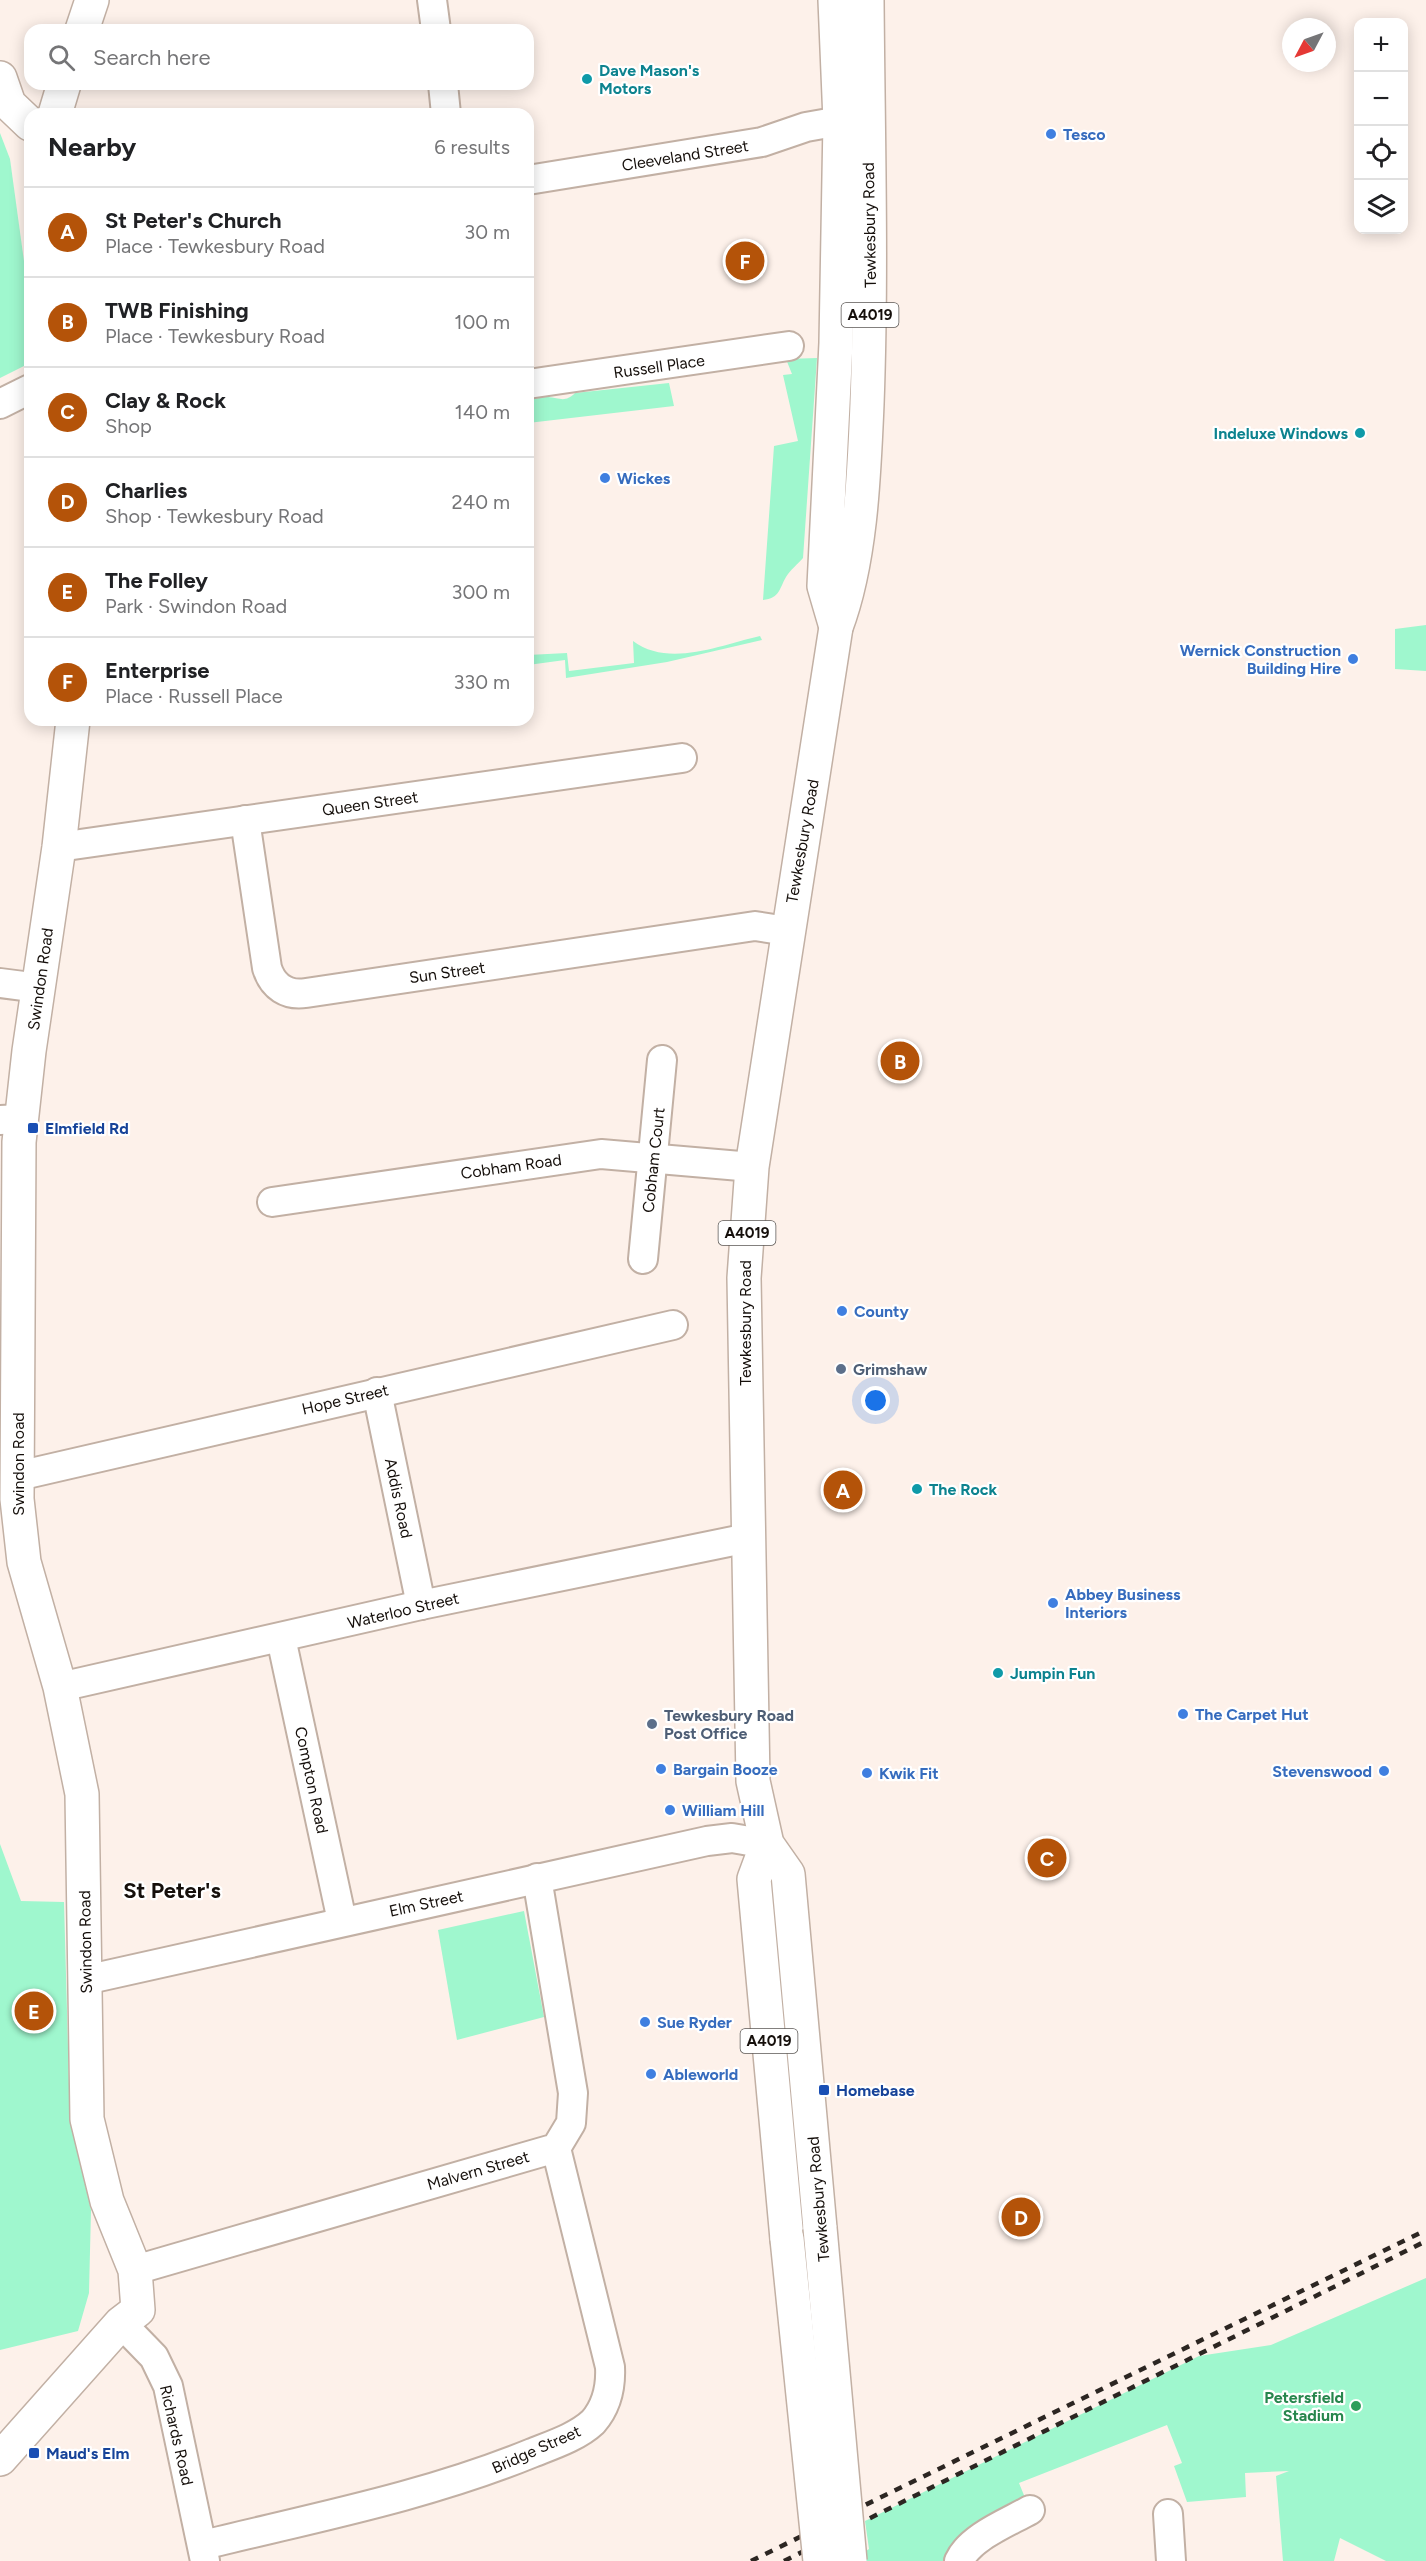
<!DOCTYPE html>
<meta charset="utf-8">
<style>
body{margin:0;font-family:Figtree,sans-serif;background:#f6f6f6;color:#202124}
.controls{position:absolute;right:18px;top:18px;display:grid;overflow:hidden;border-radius:12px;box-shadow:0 3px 15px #0003}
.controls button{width:54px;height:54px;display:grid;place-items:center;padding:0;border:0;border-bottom:2px solid #e0e0e0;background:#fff;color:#202124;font:30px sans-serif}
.compass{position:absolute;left:1282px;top:18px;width:54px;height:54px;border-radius:50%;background:#fff;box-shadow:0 3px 15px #0003;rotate:229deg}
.you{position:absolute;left:876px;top:1401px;width:21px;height:21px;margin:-15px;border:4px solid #fff;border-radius:50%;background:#1a73e8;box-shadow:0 0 0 9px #1a73e833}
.badge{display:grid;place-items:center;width:39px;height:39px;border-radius:50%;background:#b45309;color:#fff;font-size:20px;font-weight:700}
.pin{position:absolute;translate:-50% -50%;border:3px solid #fff;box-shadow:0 2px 6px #0006}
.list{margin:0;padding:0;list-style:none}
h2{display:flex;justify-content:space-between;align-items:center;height:78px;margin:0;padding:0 24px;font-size:26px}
h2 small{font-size:20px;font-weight:400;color:#757577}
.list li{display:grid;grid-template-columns:39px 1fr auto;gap:18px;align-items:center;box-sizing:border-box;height:90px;padding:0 24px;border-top:2px solid #e0e0e0}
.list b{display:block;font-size:22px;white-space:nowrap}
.list p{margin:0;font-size:20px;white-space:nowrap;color:#757577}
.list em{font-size:20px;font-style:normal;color:#757577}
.icon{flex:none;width:33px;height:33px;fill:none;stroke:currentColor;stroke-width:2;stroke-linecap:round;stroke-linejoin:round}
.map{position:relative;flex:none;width:1426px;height:2561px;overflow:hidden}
.search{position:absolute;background:#fff;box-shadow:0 3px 15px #0003;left:24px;top:24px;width:510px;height:66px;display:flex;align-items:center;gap:15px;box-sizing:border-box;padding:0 21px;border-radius:18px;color:#757577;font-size:22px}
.panel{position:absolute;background:#fff;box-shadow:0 3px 15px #0003;left:24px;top:108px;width:510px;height:618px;border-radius:18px}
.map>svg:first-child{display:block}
</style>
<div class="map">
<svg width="1426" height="2561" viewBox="0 0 1426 2561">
<rect width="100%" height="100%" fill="#fdf1ea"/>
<g fill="#9ff7ce">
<path d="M0 133 10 159 30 305V363L0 378Z"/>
<path d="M817 358 803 558C798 564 790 570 786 577 779 589 780 598 763 600L774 446 798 441 783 375 792 374 786 359Z"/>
<path d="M669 383 674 406 528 423V400C534 399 542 397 548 397 560 398 565 403 575 393Z"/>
<path d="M1426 625V671L1395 669V629Z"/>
<path d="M760 636 762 640 667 662 566 678 565 660 528 665V655L567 653 569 671 634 663 633 641C669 668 720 645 760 636Z"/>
<path d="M0 1844 21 1901 64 1902 70 2120 91 2210 89 2293 78 2331 0 2350Z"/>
<path d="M524 1911 544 2017 457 2040 438 1930Z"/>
<path d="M1426 2278V2561H1386L1340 2538 1334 2561H1283L1276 2476 1289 2471 1245 2473 1246 2497 1187 2502 1174 2466 1182 2463 1167 2425 1019 2483 1030 2510 959 2561H850L869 2549 865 2521 1199 2356 1271 2345Z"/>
</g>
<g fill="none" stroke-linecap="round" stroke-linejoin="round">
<g stroke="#c2b0a4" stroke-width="32">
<g id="minor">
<path d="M432 0 436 30"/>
<path d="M443 84 446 114"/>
<path d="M528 180 762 142 806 127 840 121"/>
<path d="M528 384 789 346"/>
<path d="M0 404 30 389"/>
<path d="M245 820 267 968C273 987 287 996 306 993L755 926 787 931"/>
<path d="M59 847 682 758"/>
<path d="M0 983 39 988"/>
<path d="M0 1120 21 1119"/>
<path d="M272 1202 601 1154 752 1167"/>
<path d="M643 1259 662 1060"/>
<path d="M377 1392 421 1605"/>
<path d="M18 1476 673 1325"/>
<path d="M281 1638 342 1921"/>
<path d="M60 1687 421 1605 748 1538"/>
<path d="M85 1980 707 1841 732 1838 767 1844"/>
<path d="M135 2270 556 2148 571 2123 573 2093 537 1878"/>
<path d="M121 2323 154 2357 168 2386 205 2561"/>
<path d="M1168 2514 1171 2561"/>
<path d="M203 2545C313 2518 427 2496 532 2453 552 2445 577 2437 593 2422 607 2406 611 2387 610 2367L556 2148"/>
<path d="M959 2561C970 2537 1007 2523 1030 2510"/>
</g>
</g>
<g stroke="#c2b0a4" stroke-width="36">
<g id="tertiary">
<path d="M82 30 92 0"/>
<path d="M0 78 9 104 30 124"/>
<path d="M55 114 64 84"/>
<path d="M0 2459 121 2323 138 2310 135 2270 107 2201 87 2119 82 1794 60 1687 24 1562 17 1499 19 1142 29 1051 59 847 73 720"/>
</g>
</g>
<g stroke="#c2b0a4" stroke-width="36">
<g id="trunk">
<path d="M835 0 840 121 836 343 824 586 836 627"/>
<path d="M767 1844 754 1879 787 2239"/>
<path d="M820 2228 788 1874 767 1844 753 1781 744 1278 752 1167 836 627C861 561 864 474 867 404 872 269 868 134 867 0"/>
</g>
</g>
<use href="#minor" stroke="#fff" stroke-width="28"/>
<use href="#tertiary" stroke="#fff" stroke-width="33"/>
<use href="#trunk" stroke="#fff" stroke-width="33"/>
<g stroke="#2c2622" stroke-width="4.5" stroke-dasharray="8 8" stroke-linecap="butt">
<path d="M751 2561 1426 2230"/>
<path d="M784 2561 1426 2241"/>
</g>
<g stroke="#c2b0a4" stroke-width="36" stroke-linecap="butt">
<g id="trunk-bridge">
<path d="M820 2228 850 2561"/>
<path d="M787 2239 820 2561"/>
</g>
</g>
<use href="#trunk-bridge" stroke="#fff" stroke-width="33"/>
</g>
<g fill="#0f9aa8" stroke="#fff" stroke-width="2">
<circle cx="587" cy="79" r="6"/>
<circle cx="1360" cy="433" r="6"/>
<circle cx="917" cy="1489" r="6"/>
<circle cx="998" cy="1673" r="6"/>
</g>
<g fill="#3f7fe0" stroke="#fff" stroke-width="2">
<circle cx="1051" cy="134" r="6"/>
<circle cx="605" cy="478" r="6"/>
<circle cx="1353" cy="659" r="6"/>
<circle cx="842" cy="1311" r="6"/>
<circle cx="1053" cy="1603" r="6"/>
<circle cx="1183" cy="1714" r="6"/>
<circle cx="661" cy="1769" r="6"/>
<circle cx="1384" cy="1771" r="6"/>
<circle cx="867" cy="1773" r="6"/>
<circle cx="670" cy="1810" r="6"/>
<circle cx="645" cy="2022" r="6"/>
<circle cx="651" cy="2074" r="6"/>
</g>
<g fill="#1a4fb4" stroke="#fff" stroke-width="2">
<rect x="27" y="1122" width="12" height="12" rx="3"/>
<rect x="818" y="2084" width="12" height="12" rx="3"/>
<rect x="28" y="2447" width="12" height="12" rx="3"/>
</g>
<g fill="#5c6f8a" stroke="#fff" stroke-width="2">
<circle cx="841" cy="1369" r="6"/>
<circle cx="652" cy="1724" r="6"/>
</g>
<circle fill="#2e9e5b" stroke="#fff" stroke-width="2" cx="1356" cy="2406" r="6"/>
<g text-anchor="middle" stroke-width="4.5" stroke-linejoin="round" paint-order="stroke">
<g fill="#fff" stroke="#5b5754" stroke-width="1.5">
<rect x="841.5" y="303" width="57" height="24" rx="4.5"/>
<rect x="718.5" y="1221" width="57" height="24" rx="4.5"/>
<rect x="740.5" y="2029" width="57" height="24" rx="4.5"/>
</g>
<g font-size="15" font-weight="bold" fill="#150f0b">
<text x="870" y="320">A4019</text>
<text x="747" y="1238">A4019</text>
<text x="769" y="2046">A4019</text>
</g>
<g font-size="16" font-weight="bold" fill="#0d838f" stroke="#fff" text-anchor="start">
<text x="599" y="76">Dave Mason's<tspan x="599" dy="18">Motors</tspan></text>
<text x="1348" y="439" text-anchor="end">Indeluxe Windows</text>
<text x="929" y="1495">The Rock</text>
<text x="1010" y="1679">Jumpin Fun</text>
</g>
<g font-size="16" font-weight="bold" fill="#366cbe" stroke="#fff" text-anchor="start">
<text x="1063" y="140">Tesco</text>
<text x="617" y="484">Wickes</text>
<text x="1341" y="656" text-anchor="end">Wernick Construction<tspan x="1341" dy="18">Building Hire</tspan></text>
<text x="854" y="1317">County</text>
<text x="1065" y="1600">Abbey Business<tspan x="1065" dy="18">Interiors</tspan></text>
<text x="1195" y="1720">The Carpet Hut</text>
<text x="673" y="1775">Bargain Booze</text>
<text x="1372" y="1777" text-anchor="end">Stevenswood</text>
<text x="879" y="1779">Kwik Fit</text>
<text x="682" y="1816">William Hill</text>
<text x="657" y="2028">Sue Ryder</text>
<text x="663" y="2080">Ableworld</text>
</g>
<g font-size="16" fill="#150f0b" stroke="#fff">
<text transform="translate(685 155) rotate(-9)" y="6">Cleeveland Street</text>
<text transform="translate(869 225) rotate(-91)" y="6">Tewkesbury Road</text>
<text transform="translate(659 366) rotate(-8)" y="6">Russell Place</text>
<text transform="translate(370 803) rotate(-8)" y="6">Queen Street</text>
<text transform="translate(802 841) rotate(-80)" y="6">Tewkesbury Road</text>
<text transform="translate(447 972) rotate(-8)" y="6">Sun Street</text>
<text transform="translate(40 979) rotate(-82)" y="6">Swindon Road</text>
<text transform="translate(653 1160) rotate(-84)" y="6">Cobham Court</text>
<text transform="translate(511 1166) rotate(-8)" y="6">Cobham Road</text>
<text transform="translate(745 1323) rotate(-90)" y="6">Tewkesbury Road</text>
<text transform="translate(345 1399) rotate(-13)" y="6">Hope Street</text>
<text transform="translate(18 1464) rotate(-90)" y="6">Swindon Road</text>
<text transform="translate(399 1498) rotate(78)" y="6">Addis Road</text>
<text transform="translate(403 1610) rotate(-13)" y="6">Waterloo Street</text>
<text transform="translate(312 1780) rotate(78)" y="6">Compton Road</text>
<text transform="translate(426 1903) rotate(-12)" y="6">Elm Street</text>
<text transform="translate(85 1942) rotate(-91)" y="6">Swindon Road</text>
<text transform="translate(478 2170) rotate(-16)" y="6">Malvern Street</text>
<text transform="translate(818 2199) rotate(-95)" y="6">Tewkesbury Road</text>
<text transform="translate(177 2435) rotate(77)" y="6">Richards Road</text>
<text transform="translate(536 2449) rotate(-24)" y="6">Bridge Street</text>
</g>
<g font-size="16" font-weight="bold" fill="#164399" stroke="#fff" text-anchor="start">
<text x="45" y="1134">Elmfield Rd</text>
<text x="836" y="2096">Homebase</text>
<text x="46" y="2459">Maud's Elm</text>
</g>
<g font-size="16" font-weight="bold" fill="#4e5e75" stroke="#fff" text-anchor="start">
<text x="853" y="1375">Grimshaw</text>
<text x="664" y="1721">Tewkesbury Road<tspan x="664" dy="18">Post Office</tspan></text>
</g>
<g font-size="16" font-weight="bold" fill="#27864d" stroke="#fff" text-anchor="end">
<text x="1344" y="2403">Petersfield<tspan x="1344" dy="18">Stadium</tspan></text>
</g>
<g font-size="22" font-weight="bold" fill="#150f0b" stroke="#fff">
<text x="172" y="1898">St Peter's</text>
</g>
</g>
</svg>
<div class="controls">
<button>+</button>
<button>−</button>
<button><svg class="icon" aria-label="locate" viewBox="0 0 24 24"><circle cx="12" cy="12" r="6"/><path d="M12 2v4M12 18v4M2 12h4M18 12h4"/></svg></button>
<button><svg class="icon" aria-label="layers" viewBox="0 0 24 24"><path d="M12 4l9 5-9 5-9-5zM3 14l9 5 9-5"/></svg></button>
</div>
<svg class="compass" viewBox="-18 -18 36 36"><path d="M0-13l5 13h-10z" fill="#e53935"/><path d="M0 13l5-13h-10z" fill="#757577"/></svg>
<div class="you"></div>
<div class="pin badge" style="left:843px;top:1490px">A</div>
<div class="pin badge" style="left:900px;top:1061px">B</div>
<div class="pin badge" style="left:1047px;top:1858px">C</div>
<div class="pin badge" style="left:1021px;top:2217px">D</div>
<div class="pin badge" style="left:34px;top:2011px">E</div>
<div class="pin badge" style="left:745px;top:261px">F</div>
<div class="search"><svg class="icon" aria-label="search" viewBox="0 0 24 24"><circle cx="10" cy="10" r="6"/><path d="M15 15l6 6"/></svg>Search here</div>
<section class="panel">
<h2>Nearby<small>6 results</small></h2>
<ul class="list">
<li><span class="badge">A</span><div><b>St Peter's Church</b><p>Place · Tewkesbury Road</p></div><em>30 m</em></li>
<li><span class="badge">B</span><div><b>TWB Finishing</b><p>Place · Tewkesbury Road</p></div><em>100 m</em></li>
<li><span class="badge">C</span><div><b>Clay &amp; Rock</b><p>Shop</p></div><em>140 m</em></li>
<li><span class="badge">D</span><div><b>Charlies</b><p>Shop · Tewkesbury Road</p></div><em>240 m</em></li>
<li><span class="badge">E</span><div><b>The Folley</b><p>Park · Swindon Road</p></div><em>300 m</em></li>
<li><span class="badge">F</span><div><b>Enterprise</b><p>Place · Russell Place</p></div><em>330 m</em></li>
</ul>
</section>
</div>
